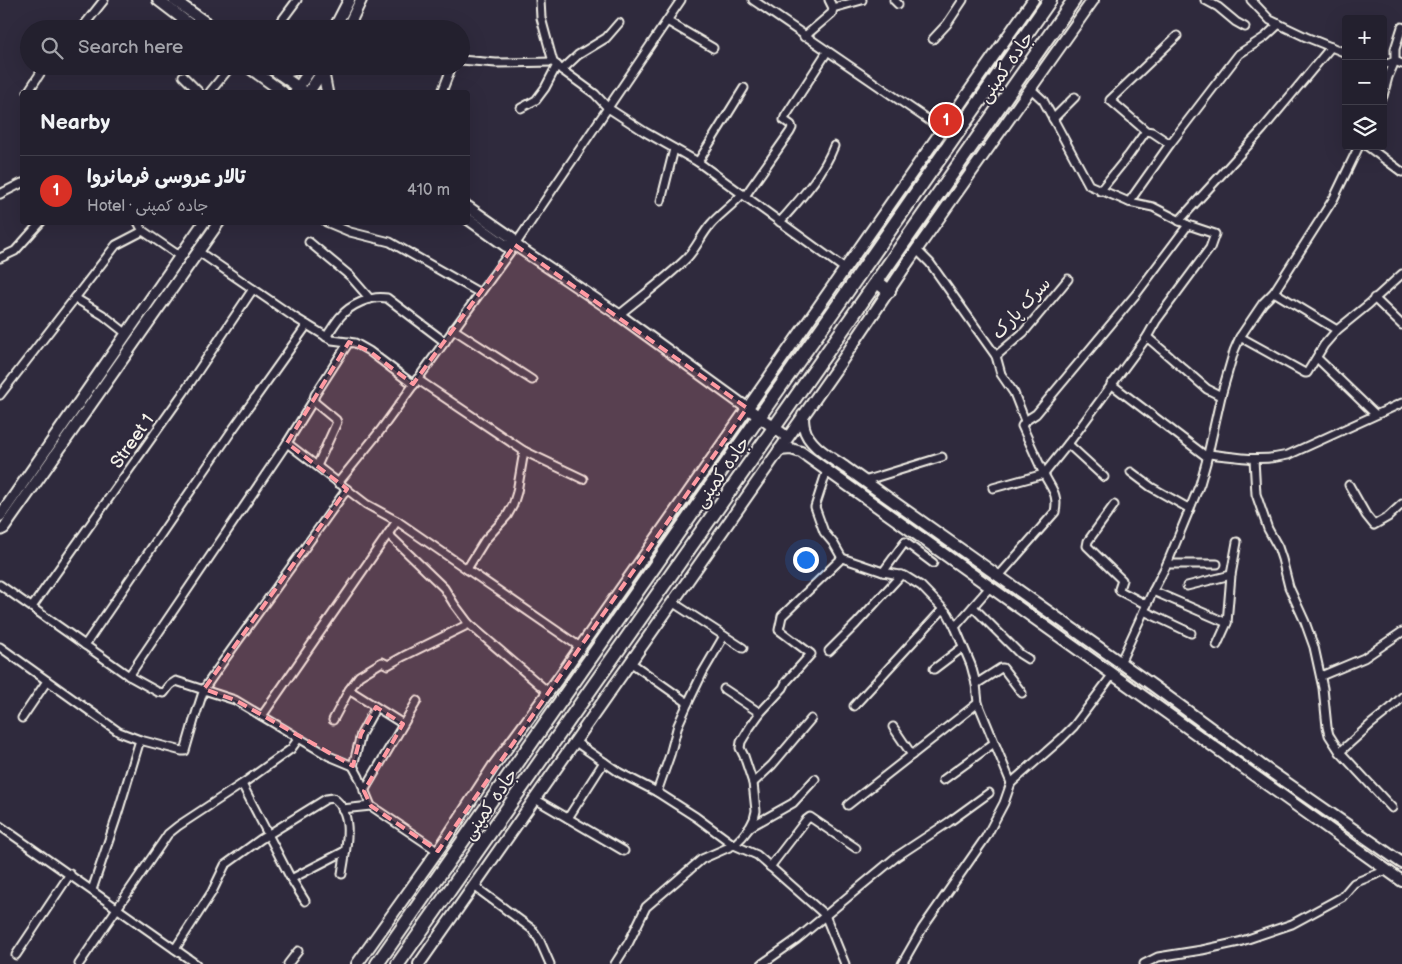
<!DOCTYPE html>
<meta charset="utf-8">
<style>
body{margin:0;font-family:"Balsamiq Sans","Playpen Sans Arabic",sans-serif;background:#2f2d3a;color:#f1f3f6}
.controls{position:absolute;right:15px;top:15px;display:grid;overflow:hidden;border-radius:5px;box-shadow:0 5px 20px #0002}
.controls button{width:45px;height:45px;display:grid;place-items:center;padding:0;border:0;border-bottom:1px solid #403e4a;background:#23202e;color:#f1f3f6;font:25px sans-serif}
.you{position:absolute;left:805px;top:559px;width:18px;height:18px;margin:-12px;border:4px solid #fff;border-radius:50%;background:#1a73e8;box-shadow:0 0 0 8px #1a73e833}
.badge{display:grid;place-items:center;width:32px;height:32px;border-radius:50%;background:#d93025;color:#fff;font-size:16px;font-weight:700}
.pin{position:absolute;translate:-50% -50%;border:2px solid #fff;box-shadow:0 1px 5px #0006}
.list{margin:0;padding:0;list-style:none}
h2{display:flex;justify-content:space-between;align-items:center;height:65px;margin:0;padding:0 20px;font-size:21px}
h2 small{font-size:16px;font-weight:400;color:#a3a3aa}
.list li{display:grid;grid-template-columns:32px 1fr auto;gap:15px;align-items:center;box-sizing:border-box;height:70px;padding:0 20px;border-top:1px solid #403e4a}
.list b{display:block;font-size:19px;white-space:nowrap}
.list p{margin:0;font-size:16px;white-space:nowrap;color:#a3a3aa}
.list em{font-size:16px;font-style:normal;color:#a3a3aa}
.icon{flex:none;width:28px;height:28px;fill:none;stroke:currentColor;stroke-width:2;stroke-linecap:round;stroke-linejoin:round}
.map{position:relative;flex:none;width:1402px;height:964px;overflow:hidden}
.search{position:absolute;background:#23202e;box-shadow:0 5px 20px #0002;left:20px;top:20px;width:450px;height:55px;display:flex;align-items:center;gap:12px;box-sizing:border-box;padding:0 18px;border-radius:28px;color:#a3a3aa;font-size:19px}
.panel{position:absolute;background:#23202e;box-shadow:0 5px 20px #0002;left:20px;top:90px;width:450px;height:135px;border-radius:5px}
.map>svg:first-child{display:block}
</style>
<div class="map">
<svg width="1402" height="964" viewBox="0 0 1402 964">
<rect width="100%" height="100%" fill="#2f2a3d"/>
<filter id="ink" filterUnits="userSpaceOnUse"><feTurbulence type="fractalNoise" baseFrequency=".02" numOctaves="2"/><feDisplacementMap in="SourceGraphic" scale="10" xChannelSelector="R" yChannelSelector="G"/><feConvolveMatrix kernelMatrix="1 2 1 2 8 2 1 2 1" color-interpolation-filters="sRGB"/></filter>
<g filter="url(#ink)">
<g fill="none" stroke-linecap="round" stroke-linejoin="round">
<g stroke="#f4f1e8" stroke-width="11">
<g id="street">
<path d="M540 0 541 18 553 62 562 70 595 94 608 108 645 132 698 162 845 269"/>
<path d="M753 0 943 130"/>
<path d="M829 0 833 8"/>
<path d="M894 0 898 4"/>
<path d="M1205 0 1218 7 1236 22 1245 27"/>
<path d="M1251 0 1270 20 1306 37 1346 53"/>
<path d="M667 21 713 48"/>
<path d="M81 29 104 0"/>
<path d="M273 29 277 27 297 0"/>
<path d="M804 37 832 13 833 8 862 0"/>
<path d="M933 39 947 24 963 0"/>
<path d="M461 60 496 63 553 62"/>
<path d="M1383 65 1395 61 1402 64"/>
<path d="M562 70 578 55 606 38 619 23"/>
<path d="M183 76 199 92"/>
<path d="M28 92 45 66"/>
<path d="M210 92 231 66"/>
<path d="M442 92 452 66"/>
<path d="M1383 96 1388 77 1395 61V49L1402 27"/>
<path d="M521 108 536 100 545 88 557 65"/>
<path d="M1053 119 1075 97"/>
<path d="M1170 144 1152 132 1146 131 1110 100 1177 36"/>
<path d="M1367 146 1402 172"/>
<path d="M698 162 744 88"/>
<path d="M1100 191 1129 155 1146 131"/>
<path d="M0 194 22 183"/>
<path d="M745 196 790 132 792 128 791 125 784 120 785 117 827 52"/>
<path d="M661 201 674 149"/>
<path d="M1129 202 1170 144 1239 54 1265 37 1279 24"/>
<path d="M1179 221 1262 130 1331 47"/>
<path d="M138 222 143 231 181 257"/>
<path d="M326 222 350 232 390 242 480 293"/>
<path d="M780 222C800 199 823 175 834 146"/>
<path d="M309 242 350 276 370 299"/>
<path d="M917 250 930 263 996 356 1001 374 1014 393 1025 421"/>
<path d="M199 252 294 317 332 340 355 343 369 351 414 385"/>
<path d="M0 258 15 251 41 222"/>
<path d="M1274 292 1337 330"/>
<path d="M75 298 103 315 127 334"/>
<path d="M1374 298 1402 325"/>
<path d="M619 315C642 296 666 279 687 258 697 247 702 234 711 224 721 213 733 205 742 194"/>
<path d="M453 329 532 380"/>
<path d="M326 337C331 330 335 323 340 317 350 305 371 295 387 298L445 342"/>
<path d="M1147 337 1207 389 1221 396"/>
<path d="M1240 337 1305 373H1307L1324 345 1337 330 1369 304 1402 274"/>
<path d="M996 356 1024 332 1068 279"/>
<path d="M1317 358 1375 414"/>
<path d="M417 379 524 451 583 479"/>
<path d="M1111 384 1207 457"/>
<path d="M0 395 116 245 143 231"/>
<path d="M313 401 336 420 337 422 317 466"/>
<path d="M287 443 366 504 397 521 580 647"/>
<path d="M1068 444 1104 477"/>
<path d="M1208 454C1238 457 1258 462 1288 455L1402 403"/>
<path d="M1254 459 1256 494 1268 529 1278 547 1282 559 1289 587 1305 622 1314 647 1323 688 1327 727 1329 735 1340 752 1392 808"/>
<path d="M827 470 815 507 824 532 834 544 842 558 883 572 905 576 921 586 948 614 955 627 971 665 976 684 978 703 1011 783"/>
<path d="M1131 472 1151 487 1190 509"/>
<path d="M864 481 942 457"/>
<path d="M338 483 380 431 515 245 681 0"/>
<path d="M1349 485 1366 515 1374 525 1388 517 1402 504"/>
<path d="M993 488 1044 474 1068 444 1147 337 1156 321 1210 248 1215 234 1188 225 1153 207 1129 202 1089 185 1043 100 1031 89"/>
<path d="M1114 505 1088 541 1087 546 1122 580 1119 589 1120 591 1147 605"/>
<path d="M388 534 444 588 454 604 469 624 548 692"/>
<path d="M1167 564H1217"/>
<path d="M467 569 485 540 507 516 513 505 517 492 524 451"/>
<path d="M883 572 905 542 933 563"/>
<path d="M998 577 1055 512C1059 493 1050 488 1043 472 1036 457 1029 441 1022 426L1025 421 1036 414 1137 293 1188 225"/>
<path d="M0 585 129 676 158 692 164 693 170 685 176 681 235 700 329 756 353 766 359 777 371 806 438 851"/>
<path d="M1187 586 1231 575"/>
<path d="M1153 591 1227 623"/>
<path d="M672 602 743 648"/>
<path d="M32 607 184 392 253 289"/>
<path d="M973 607 1020 654 1028 659"/>
<path d="M1144 611 1191 633"/>
<path d="M955 627 990 587"/>
<path d="M85 645 233 429 307 325"/>
<path d="M1217 645 1227 623 1231 575 1237 542"/>
<path d="M0 647 119 732 140 740 182 751H185L194 720 204 689 222 663 347 489"/>
<path d="M829 651 856 624 901 575"/>
<path d="M630 662 688 703 678 725 670 755 657 792"/>
<path d="M1120 663 1153 591 1167 564 1200 484 1206 463 1221 396 1234 351 1240 337 1263 303 1274 292 1334 198 1359 146"/>
<path d="M934 669 963 647"/>
<path d="M129 676 287 443 313 401 315 395 349 342"/>
<path d="M1321 676 1364 658 1402 632"/>
<path d="M976 684 1001 668H1003L1022 693"/>
<path d="M724 689 760 713"/>
<path d="M349 690 403 724"/>
<path d="M688 703 703 672 724 636"/>
<path d="M854 706 943 609"/>
<path d="M262 716 397 521"/>
<path d="M22 718 47 681"/>
<path d="M333 720 349 690 359 676 382 662 388 665 404 656 469 624"/>
<path d="M893 727 912 755"/>
<path d="M574 741 620 773 657 792 696 817 734 845 757 855 825 915 845 964"/>
<path d="M1340 752 1371 724 1391 708 1402 697"/>
<path d="M353 766 361 734 376 707"/>
<path d="M943 780 994 743"/>
<path d="M753 783 772 765 811 719"/>
<path d="M242 784 289 875 305 901"/>
<path d="M364 791 417 701"/>
<path d="M535 799 624 851"/>
<path d="M848 805 978 703"/>
<path d="M342 809 371 806"/>
<path d="M568 818 604 762"/>
<path d="M0 826 196 964"/>
<path d="M750 827 793 803 815 779"/>
<path d="M770 867 806 820 810 817 856 848"/>
<path d="M291 879 345 851"/>
<path d="M474 886 532 929 539 939 550 964"/>
<path d="M92 890 116 819 140 740"/>
<path d="M175 949 212 892 225 865 261 839 326 799 333 798C356 813 345 852 342 874"/>
<path d="M16 955 70 874"/>
<path d="M79 964 168 834 178 826 242 784 291 749 299 738"/>
<path d="M288 964 298 951"/>
<path d="M615 964 629 942 646 907 702 859 734 845 742 837 750 827 754 819 756 811 753 783 744 756 740 748 741 742 750 727 760 713 783 688 786 682 811 654 779 630 782 616 842 558"/>
<path d="M762 964 796 940 896 857 949 822 989 793"/>
<path d="M902 964 922 929 986 837 1004 803 1011 783 1061 739 1074 726 1113 674"/>
<path d="M1144 964 1158 957 1202 950 1239 942 1292 924 1342 897 1354 883 1387 870"/>
</g>
</g>
<g stroke="#f4f1e8" stroke-width="14">
<g id="secondary">
<path d="M158 0 196 29"/>
<path d="M174 0 215 29"/>
<path d="M334 29 349 0"/>
<path d="M347 29 361 0"/>
<path d="M247 66 283 92"/>
<path d="M268 66 305 92"/>
<path d="M321 70 323 71 327 92"/>
<path d="M279 74 309 66"/>
<path d="M295 92 313 66"/>
<path d="M309 92 326 66"/>
<path d="M468 207 511 237 515 245 619 315 787 437"/>
<path d="M468 219 506 246 515 245"/>
<path d="M803 415C803 419 803 423 804 427 808 446 832 458 846 468L1152 685 1261 765 1402 863"/>
<path d="M779 450 791 449 801 452 1402 881"/>
<path d="M0 516 204 222"/>
<path d="M0 530 4 528 219 222"/>
<path d="M357 964 444 842 493 767 558 679 1033 0"/>
<path d="M419 964 841 362 910 259 1093 0"/>
</g>
</g>
<g stroke="#f4f1e8" stroke-width="16">
<g id="highway">
<path d="M877 282 889 291"/>
<path d="M377 964 759 417 840 302 1050 0"/>
<path d="M398 964 1074 0"/>
</g>
</g>
<use href="#street" stroke="#2f2a3d" stroke-width="7"/>
<use href="#secondary" stroke="#2f2a3d" stroke-width="10"/>
<use href="#highway" stroke="#2f2a3d" stroke-width="12"/>
</g>
</g>
<path fill="#ff9aa2" fill-opacity="0.2" stroke="#ff9aa2" stroke-width="4" stroke-dasharray="10 6" stroke-linejoin="round" d="M515 245 747 408 438 851 371 806 364 791 403 724 376 707 361 734 353 766 235 700 204 689 347 489 287 443 349 342 369 351 413 384Z"/>
<g text-anchor="middle" stroke-width="4" stroke-linejoin="round" paint-order="stroke">
<g font-size="18" fill="#f4f1e8" stroke="#2f2a3d">
<text transform="translate(1006 67) rotate(-55)" y="6">جاده کمپنی</text>
<text transform="translate(1021 308) rotate(-47)" y="6">سرک پارک</text>
<text transform="translate(132 441) rotate(-55)" y="6">Street 1</text>
<text transform="translate(722 472) rotate(-55)" y="6">جاده کمپنی</text>
<text transform="translate(490 804) rotate(-55)" y="6">جاده کمپنی</text>
</g>
</g>
</svg>
<div class="controls">
<button>+</button>
<button>−</button>
<button><svg class="icon" aria-label="layers" viewBox="0 0 24 24"><path d="M12 4l9 5-9 5-9-5zM3 14l9 5 9-5"/></svg></button>
</div>
<div class="you"></div>
<div class="pin badge" style="left:946px;top:120px">1</div>
<div class="search"><svg class="icon" aria-label="search" viewBox="0 0 24 24"><circle cx="10" cy="10" r="6"/><path d="M15 15l6 6"/></svg>Search here</div>
<section class="panel">
<h2>Nearby<small></small></h2>
<ul class="list">
<li><span class="badge">1</span><div><b>تالار عروسی فرمانروا</b><p>Hotel · جاده کمپنی</p></div><em>410 m</em></li>
</ul>
</section>
</div>
